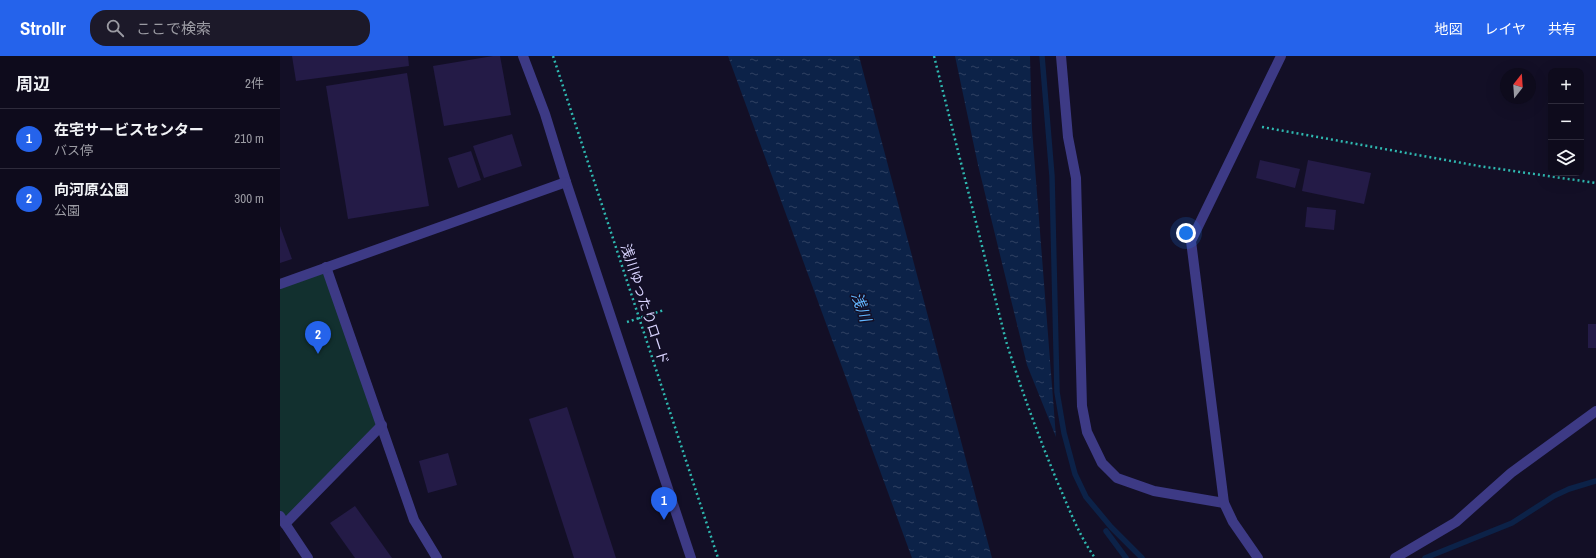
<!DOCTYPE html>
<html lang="ja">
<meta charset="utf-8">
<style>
body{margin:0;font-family:"Archivo Narrow","Noto Sans JP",sans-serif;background:#1c1929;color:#f1f3f6}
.controls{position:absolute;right:12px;top:12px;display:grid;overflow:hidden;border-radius:8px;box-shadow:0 4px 16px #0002}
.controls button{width:36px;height:36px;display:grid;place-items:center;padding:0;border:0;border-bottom:1px solid #2e2b3b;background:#0e0b1c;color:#f1f3f6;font:20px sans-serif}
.compass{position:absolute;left:1220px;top:12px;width:36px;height:36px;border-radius:50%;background:#0e0b1c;box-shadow:0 4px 16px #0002;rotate:17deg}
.you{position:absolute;left:906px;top:177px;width:14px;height:14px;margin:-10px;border:3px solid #fff;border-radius:50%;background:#1a73e8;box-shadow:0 0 0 6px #1a73e833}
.badge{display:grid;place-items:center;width:26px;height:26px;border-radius:50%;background:#2563eb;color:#fff;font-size:13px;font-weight:700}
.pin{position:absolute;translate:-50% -33px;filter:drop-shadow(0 1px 2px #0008)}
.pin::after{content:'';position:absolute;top:21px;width:14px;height:12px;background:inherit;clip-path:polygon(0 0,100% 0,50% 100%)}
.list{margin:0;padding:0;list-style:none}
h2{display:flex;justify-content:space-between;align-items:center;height:52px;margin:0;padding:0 16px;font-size:17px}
h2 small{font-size:13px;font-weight:400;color:#9b9ba3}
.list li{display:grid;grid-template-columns:26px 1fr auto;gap:12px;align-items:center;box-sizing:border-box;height:60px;padding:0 16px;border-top:1px solid #2e2b3b}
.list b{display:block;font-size:15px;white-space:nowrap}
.list p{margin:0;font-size:13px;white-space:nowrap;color:#9b9ba3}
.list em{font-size:13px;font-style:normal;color:#9b9ba3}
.icon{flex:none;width:22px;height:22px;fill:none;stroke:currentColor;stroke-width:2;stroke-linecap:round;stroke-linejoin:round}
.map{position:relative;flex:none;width:1316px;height:502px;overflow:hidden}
header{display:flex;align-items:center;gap:24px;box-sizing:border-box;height:56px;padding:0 20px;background:#2563eb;color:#fff}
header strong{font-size:19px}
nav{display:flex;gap:22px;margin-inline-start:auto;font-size:14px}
.search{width:280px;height:36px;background:#1c1929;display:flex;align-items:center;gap:10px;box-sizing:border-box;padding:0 14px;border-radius:16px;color:#9b9ba3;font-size:15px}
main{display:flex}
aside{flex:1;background:#0e0b1c}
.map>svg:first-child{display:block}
</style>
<header>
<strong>Strollr</strong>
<div class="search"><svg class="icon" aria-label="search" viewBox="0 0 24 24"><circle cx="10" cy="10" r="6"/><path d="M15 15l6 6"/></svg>ここで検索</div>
<nav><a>地図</a><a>レイヤ</a><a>共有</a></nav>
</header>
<main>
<aside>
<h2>周辺<small>2件</small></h2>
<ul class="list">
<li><span class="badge">1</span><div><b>在宅サービスセンター</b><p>バス停</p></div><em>210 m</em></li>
<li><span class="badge">2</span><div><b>向河原公園</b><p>公園</p></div><em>300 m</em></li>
</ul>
</aside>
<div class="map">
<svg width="1316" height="502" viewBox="0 0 1316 502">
<defs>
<pattern id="water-ripples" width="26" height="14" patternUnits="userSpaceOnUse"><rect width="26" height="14" fill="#0c2248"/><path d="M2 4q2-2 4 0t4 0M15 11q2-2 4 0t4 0" fill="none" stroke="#2f4163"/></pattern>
</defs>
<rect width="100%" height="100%" fill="#130f26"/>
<path fill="#12302f" d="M46 211 102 369 5 468 0 460V228Z"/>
<g fill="url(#water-ripples)">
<path d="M448 0H579L712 502H632Z"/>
<path d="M675 0H750L752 73 776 381 747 309 698 109Z"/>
</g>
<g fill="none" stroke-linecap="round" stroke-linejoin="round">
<g stroke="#0c2248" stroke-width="5.5">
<path d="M762 0 772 120 777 336 784 377 795 418 806 441 831 471 862 502"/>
<path d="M826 475 846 502"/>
<path d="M1145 502 1232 467 1274 440 1289 433 1316 425"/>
</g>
</g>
<g fill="#241b47">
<path d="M12 0H128L129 10 16 25Z"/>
<path d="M213 0H220L231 59 164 70 153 10Z"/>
<path d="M127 17 149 150 68 163 46 30Z"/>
<path d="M232 78 242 110 204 122 193 90Z"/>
<path d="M191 95 201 124 178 132 168 102Z"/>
<path d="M980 104 1020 113 1015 132 976 122Z"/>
<path d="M1028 104 1091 117 1084 148 1022 135Z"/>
<path d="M1027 151 1056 154 1054 174 1025 171Z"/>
<path d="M0 170 12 203 0 207Z"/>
<rect x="1308" y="268" width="8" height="24"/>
<path d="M287 351 336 502H294L249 363Z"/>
<path d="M168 397 177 429 148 437 139 405Z"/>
<path d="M75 450 112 502H75L50 467Z"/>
</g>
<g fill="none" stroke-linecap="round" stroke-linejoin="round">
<g stroke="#2fb8b0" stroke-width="2.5" stroke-dasharray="2 3" stroke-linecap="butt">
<path d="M273 0 438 502"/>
<path d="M654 0 726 285C741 333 758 379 777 425 789 452 798 478 815 502"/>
<path d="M982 71 1199 110 1316 127"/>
<path d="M347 266 384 254"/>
</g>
<g stroke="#3d3a85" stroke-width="10">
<path d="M243 0 265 58 286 126 411 502"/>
<path d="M781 0 788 81 796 122 802 350 807 376 822 407 837 422 874 435 944 447"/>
<path d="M46 211 134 464 157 502"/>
<path d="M0 228 286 126"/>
<path d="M0 460 28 502"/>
<path d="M5 468 102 369"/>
<path d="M978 502 953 466 944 447 911 185 1001 0"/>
<path d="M1115 502 1176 466 1231 417 1316 355"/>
</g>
</g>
<g text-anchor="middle" stroke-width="3" stroke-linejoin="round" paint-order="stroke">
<g font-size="14" fill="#d9d4ff" stroke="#130f26">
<text transform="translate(365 248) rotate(72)" y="5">浅川ゆったりロード</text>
</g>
<g font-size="15" font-style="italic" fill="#62b6ff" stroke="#130f26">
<text transform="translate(581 251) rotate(70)" y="5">浅川</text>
</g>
</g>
</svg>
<div class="controls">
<button>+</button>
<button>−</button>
<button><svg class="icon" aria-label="layers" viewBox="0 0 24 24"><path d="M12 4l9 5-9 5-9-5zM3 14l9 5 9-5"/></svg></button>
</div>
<svg class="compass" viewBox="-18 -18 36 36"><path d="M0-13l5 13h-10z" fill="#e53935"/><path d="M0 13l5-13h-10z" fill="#9b9ba3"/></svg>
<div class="you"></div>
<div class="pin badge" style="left:384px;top:464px">1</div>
<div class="pin badge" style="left:38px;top:298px">2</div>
</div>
</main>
